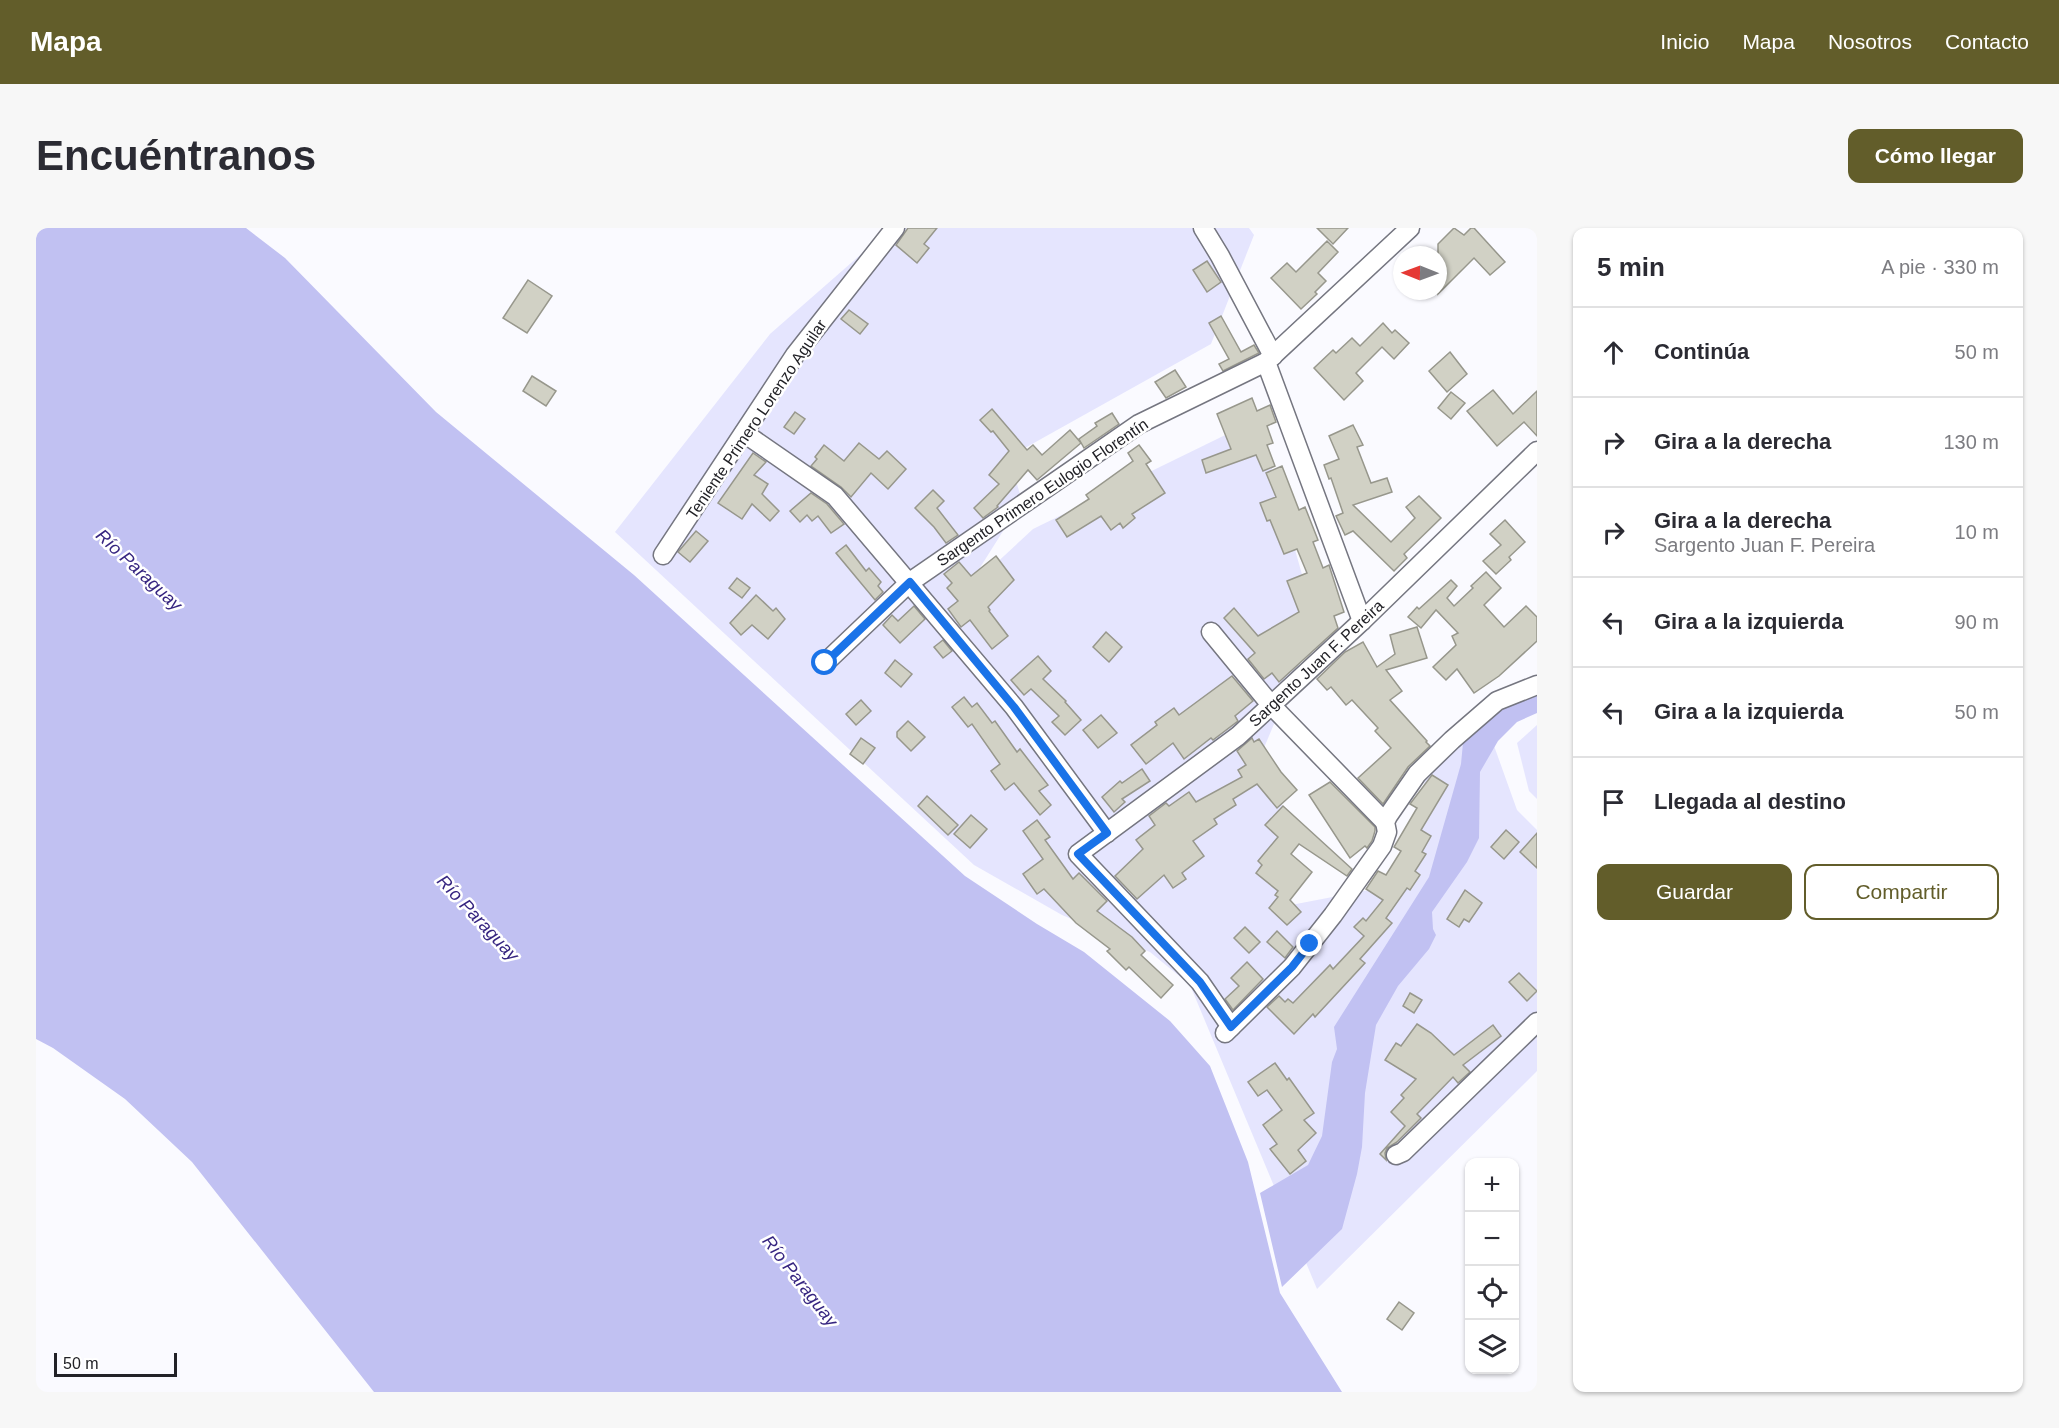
<!DOCTYPE html>
<html lang="es">
<meta charset="utf-8">
<style>
body{margin:0;font-family:Arial,sans-serif;background:#f7f7f7;color:#2b2b33}
.controls{position:absolute;right:18px;bottom:18px;display:grid;overflow:hidden;border-radius:12px;box-shadow:0 2px 4px #0004}
.controls button{width:54px;height:54px;display:grid;place-items:center;padding:0;border:0;border-bottom:2px solid #e1e1e2;background:#fff;color:#2b2b33;font:30px sans-serif}
.compass{position:absolute;left:1357px;top:18px;width:54px;height:54px;border-radius:50%;background:#fff;box-shadow:0 2px 4px #0004;rotate:271deg}
.scale{position:absolute;left:18px;bottom:15px;width:123px;box-sizing:border-box;padding-left:6px;border:3px solid #222227;border-top:0;font-size:16px;line-height:21px;white-space:nowrap;color:#222227;-webkit-text-stroke:4px #fff;paint-order:stroke}
.stop{position:absolute;width:18px;height:18px;margin:-14px;border:4px solid #1a73e8;border-radius:50%;background:#fff}
.stop.end{background:#1a73e8;border-color:#fff;box-shadow:0 2px 6px #0008}
.list{margin:0;padding:0;list-style:none}
h2{display:flex;justify-content:space-between;align-items:center;height:78px;margin:0;padding:0 24px;font-size:26px}
h2 small{font-size:20px;font-weight:400;color:#7c7c81}
.list li{display:grid;grid-template-columns:39px 1fr auto;gap:18px;align-items:center;box-sizing:border-box;height:90px;padding:0 24px;border-top:2px solid #e1e1e2}
.list b{display:block;font-size:22px;white-space:nowrap}
.list p{margin:0;font-size:20px;white-space:nowrap;color:#7c7c81}
.list em{font-size:20px;font-style:normal;color:#7c7c81}
.actions{display:flex;gap:12px;padding:18px 24px}
.actions a{flex:1;padding:14px 0;border:2px solid #625d2a;border-radius:12px;text-align:center;font-size:21px;color:#625d2a}
.actions .main{background:#625d2a;color:#fff}
.icon{flex:none;width:33px;height:33px;fill:none;stroke:currentColor;stroke-width:2;stroke-linecap:round;stroke-linejoin:round}
.map{position:relative;flex:none;width:1501px;height:1164px;overflow:hidden;border-radius:12px}
header{display:flex;align-items:center;gap:36px;box-sizing:border-box;height:84px;padding:0 30px;background:#625d2a;color:#fff}
header strong{font-size:28px}
nav{display:flex;gap:33px;margin-inline-start:auto;font-size:21px}
.intro{display:flex;align-items:center;justify-content:space-between;box-sizing:border-box;height:144px;padding:0 36px}
h1{margin:0;font-size:42px}
.button{padding:15px 27px;border-radius:12px;background:#625d2a;color:#fff;font-size:21px;font-weight:700}
main{display:flex;gap:36px;padding:0 36px}
aside{flex:1;background:#fff;border-radius:12px;box-shadow:0 2px 4px #0004}
.map>svg:first-child{display:block}
</style>
<header>
<strong>Mapa</strong>
<nav><a>Inicio</a><a>Mapa</a><a>Nosotros</a><a>Contacto</a></nav>
</header>
<div class="intro"><h1>Encuéntranos</h1><a class="button">Cómo llegar</a></div>
<main>
<div class="map">
<svg width="1501" height="1164" viewBox="0 0 1501 1164">
<rect width="100%" height="100%" fill="#fafaff"/>
<g fill="#e5e5fe">
<path d="M855 0H1213L1218 7 1175 116 973 229 986 273 928 365 997 301 1222 191 1280 396 1222 534 1256 595 1255 677 1364 656 1392 540 1447 487 1481 582 1501 602V843L1281 1061 1154 757 1114 724 1026 687 938 637 579 304 734 106Z"/>
<path d="M1501 497V571L1493 563 1481 515Z"/>
</g>
<g fill="#c1c1f2">
<path d="M0 0H210L249 30 400 184 598 347 929 648 1001 696 1048 724 1134 793 1174 838 1212 934 1244 1065 1306 1164H338L156 934 89 871 17 820 0 811Z"/>
<path d="M1501 464V485L1481 494 1462 513 1444 544 1443 610 1431 634 1396 684 1397 701 1400 707 1393 721 1362 758 1340 797 1329 865 1326 919 1321 946 1306 1001 1246 1059 1224 965 1272 937 1286 908 1296 834 1301 821 1298 799 1393 649 1425 536 1427 515 1459 486 1477 472Z"/>
</g>
<g fill="#d1d1c5" stroke="#97978c" stroke-width="1.5">
<path d="M872 0H901L888 16 893 20 881 35 860 17Z"/>
<path d="M1281 0H1312L1297 16Z"/>
<path d="M1418 0 1428 7 1435 0H1438L1469 34 1454 47 1438 30 1402 66V16Z"/>
<path d="M1291 13 1302 24 1282 45 1290 53 1279 64 1281 66 1265 81 1235 50 1251 35 1260 44Z"/>
<path d="M1171 33 1185 54 1171 64 1157 42Z"/>
<path d="M492 52 516 68 491 105 467 90Z"/>
<path d="M813 82 832 96 824 106 805 91Z"/>
<path d="M1185 88 1205 124 1218 117 1223 125 1187 143 1183 136 1193 131 1173 95Z"/>
<path d="M1347 95 1356 105 1359 102 1373 115 1358 131 1346 119 1320 145 1327 153 1308 172 1278 140 1297 122 1300 125 1316 110 1324 118Z"/>
<path d="M1414 124 1431 146 1411 164 1393 143Z"/>
<path d="M1139 142 1150 159 1130 170 1119 154Z"/>
<path d="M496 148 520 163 510 178 487 163Z"/>
<path d="M1457 162 1477 186 1501 163V208L1488 194 1461 218 1431 183Z"/>
<path d="M1415 164 1429 175 1415 191 1402 180Z"/>
<path d="M1216 170 1221 183 1234 177 1240 194 1231 198 1237 215 1231 217 1239 238 1227 243 1220 227 1170 245 1166 232 1195 221 1181 186Z"/>
<path d="M956 181 991 222 997 217 1006 227 1034 202 1045 215 1001 252 992 242 961 278 962 279 947 290 938 280 963 256 953 247 973 223 957 203 955 204 944 192Z"/>
<path d="M759 184 769 191 758 206 748 199Z"/>
<path d="M1076 185 1083 196 1048 220 1043 211 1061 198 1059 195Z"/>
<path d="M1317 197 1327 217 1321 219 1335 255 1351 250 1356 264 1317 277 1355 314 1379 290 1370 279 1383 268 1405 290 1368 326 1371 330 1358 343 1317 303 1309 307 1300 288 1307 285 1295 250 1293 251 1288 237 1303 231 1293 208Z"/>
<path d="M823 215 843 231 851 223 870 241 852 261 835 245 815 269 805 259 775 238 781 231 779 229 788 217 808 233Z"/>
<path d="M1103 217 1115 233 1110 236 1129 265 1096 286 1099 290 1087 300 1084 295 1075 302 1065 288 1031 309 1020 292 1053 271 1050 267 1097 233 1092 225Z"/>
<path d="M717 225 730 234 718 247 732 256 726 266 743 283 734 293 716 276 706 291 682 275Z"/>
<path d="M1246 238 1263 282 1269 279 1282 312 1277 314 1287 340 1293 337 1308 384 1298 388 1302 400 1243 454 1236 445 1228 451 1212 431 1219 425 1188 390 1198 380 1222 408 1263 384 1251 353 1271 345 1261 321 1248 326 1234 292 1231 293 1224 275 1240 269 1230 245Z"/>
<path d="M897 262 908 273 901 280 922 307 910 315 898 299 879 280Z"/>
<path d="M775 265 791 276 808 296 795 305 782 288 776 293 771 287 764 294 754 283Z"/>
<path d="M1469 292 1489 314 1473 329 1475 332 1460 346 1447 333 1465 317 1454 306Z"/>
<path d="M660 303 672 313 654 334 642 324Z"/>
<path d="M810 317 830 343 833 340 845 354 842 358 847 364 839 372 800 325Z"/>
<path d="M960 328 978 352 952 379 954 382 953 383 972 408 956 421 934 392 925 399 912 381 922 373 911 360 916 355 908 346 923 334 935 348Z"/>
<path d="M1450 344 1465 360 1448 377 1468 399 1490 378 1501 389V413L1463 448 1438 465 1421 441 1410 452 1397 439 1420 417 1416 408 1422 405 1400 382 1385 400 1372 389 1381 379 1383 381 1415 352 1421 358 1411 370 1418 378 1437 360 1435 358Z"/>
<path d="M701 350 714 360 706 370 693 360Z"/>
<path d="M720 367 737 383 740 380 749 391 732 411 716 397 705 407 694 395Z"/>
<path d="M878 378 889 391 864 415 847 397 856 387 862 393Z"/>
<path d="M1381 399 1391 430 1350 442 1366 463 1354 472 1391 513 1390 514 1394 518 1372 539 1347 576 1322 550 1355 520 1339 503 1342 500 1316 472 1310 477 1295 459 1291 462 1281 451 1309 424 1327 414 1341 439 1359 426 1354 407Z"/>
<path d="M1070 404 1086 419 1073 434 1057 419Z"/>
<path d="M907 412 916 423 907 430 898 419Z"/>
<path d="M1002 428 1015 443 1007 451 1030 473 1029 474 1045 492 1029 507 1016 494 1023 488 995 461 988 467 975 452Z"/>
<path d="M859 432 876 446 865 459 849 445Z"/>
<path d="M1196 448 1217 473 1199 488 1202 493 1177 512 1175 510 1148 531 1137 515 1110 536 1095 517 1121 497 1119 494 1138 480 1143 487Z"/>
<path d="M928 469 936 479 941 475 956 495 959 493 981 524 984 521 1012 557 1003 563 1015 577 1004 587 978 555 969 562 955 543 964 536 936 496 932 499 916 479Z"/>
<path d="M825 472 835 483 820 497 810 486Z"/>
<path d="M1065 487 1081 505 1062 520 1047 502Z"/>
<path d="M872 493 889 509 875 523 861 509V504Z"/>
<path d="M825 510 839 520 827 536 814 526Z"/>
<path d="M1216 510 1218 514 1223 511 1245 544 1261 562 1241 580 1221 556 1197 571 1200 577 1178 591 1181 596 1157 613 1168 628 1146 645 1150 651 1137 660 1128 647 1101 671 1079 648 1107 621 1100 612 1119 597 1113 588 1130 575 1133 578 1153 564 1160 574 1206 549 1202 542 1210 537 1201 523Z"/>
<path d="M1106 541 1114 553 1086 571 1089 574 1078 584 1066 569 1084 553 1086 555Z"/>
<path d="M1396 547 1412 557 1385 602 1395 608 1386 624 1390 626 1379 643 1384 647 1374 662 1371 660 1350 690 1356 695 1324 731 1329 735 1279 789 1277 786 1258 806 1231 779 1243 768 1249 774 1252 771 1257 775 1294 737 1297 741 1328 708 1318 699 1327 690 1330 693 1347 672 1330 661 1342 643 1350 647 1365 623 1358 619 1381 580 1374 576Z"/>
<path d="M1294 554 1339 599V603L1336 613 1331 620 1329 618 1314 630 1273 567Z"/>
<path d="M891 568 922 597 912 607 882 578Z"/>
<path d="M1247 578 1316 641 1311 648 1263 616 1255 626 1276 644 1254 672 1265 684 1251 697 1233 680 1242 669 1239 667 1242 663 1220 645 1226 637 1222 633 1242 609 1229 597Z"/>
<path d="M935 587 951 601 934 620 918 606Z"/>
<path d="M1001 592 1014 609 1009 612 1037 651 1043 645 1071 673 1061 683 1096 709 1109 723 1105 727 1137 757 1125 770 1093 739 1090 742 1071 723 1074 721 1040 695 1008 661 1001 666 987 646 1007 631 987 603Z"/>
<path d="M1470 602 1483 614 1468 631 1455 619Z"/>
<path d="M1501 605V640L1484 624Z"/>
<path d="M1429 662 1446 675 1433 694 1428 691 1423 699 1411 691Z"/>
<path d="M1209 699 1224 714 1213 725 1198 710Z"/>
<path d="M1241 703 1257 719 1249 730 1231 714Z"/>
<path d="M1211 734 1227 751 1197 782 1189 771 1203 758 1195 750Z"/>
<path d="M1483 745 1501 763 1491 773 1473 754Z"/>
<path d="M1374 765 1386 772 1378 785 1367 778Z"/>
<path d="M1381 796 1395 805 1418 827 1457 797 1465 808 1427 837 1434 844 1422 855 1417 849 1381 886 1385 890 1361 914 1351 920 1349 925 1350 932 1344 926 1369 898 1355 884 1368 870 1365 867 1380 851 1349 832 1360 815 1365 818Z"/>
<path d="M1239 835 1251 852 1253 850 1278 885 1268 892 1280 905 1262 922 1270 933 1254 946 1234 921 1241 916 1227 897 1246 882 1231 862 1222 868 1212 854Z"/>
<path d="M1363 1074 1378 1085 1366 1102 1351 1091Z"/>
</g>
<g fill="none" stroke-linecap="round" stroke-linejoin="round">
<g stroke="#757680" stroke-width="21">
<g id="minor">
<path d="M1167 0 1184 28 1237 128"/>
<path d="M1230 134 1326 393"/>
<path d="M708 205 799 268 978 479 1071 605"/>
<path d="M627 327 759 127 859 0"/>
<path d="M1175 404 1235 477 1349 594"/>
<path d="M789 435 874 354 1103 196 1230 134 1374 0"/>
<path d="M1195 799 1164 754 1042 626 1202 508 1326 393 1501 223"/>
<path d="M1189 805 1256 739 1297 687 1346 618 1351 604 1349 594 1352 588 1381 546 1416 512 1461 473 1501 457"/>
<path d="M1360 927 1367 924 1501 794"/>
</g>
</g>
<use href="#minor" stroke="#fff" stroke-width="18"/>
</g>
<g fill="none" stroke-linecap="round" stroke-linejoin="round">
<path stroke="#1a73e8" stroke-width="8" d="M789 435 874 354 978 479 1071 605 1042 626 1164 754 1195 799 1256 739 1274 716"/>
</g>
<g text-anchor="middle" stroke-width="5" stroke-linejoin="round" paint-order="stroke">
<g font-size="16" fill="#222227" stroke="#fff">
<text transform="translate(720 191) rotate(-56)" y="6">Teniente Primero Lorenzo Aguilar</text>
<text transform="translate(1006 264) rotate(-34)" y="6">Sargento Primero Eulogio Florentín</text>
<text transform="translate(1280 435) rotate(-43)" y="6">Sargento Juan F. Pereira</text>
</g>
<g font-size="18" font-style="italic" fill="#362580" stroke="#fff">
<text transform="translate(103 342) rotate(43)" y="6">Río Paraguay</text>
<text transform="translate(442 690) rotate(47)" y="6">Río Paraguay</text>
<text transform="translate(764 1053) rotate(52)" y="6">Río Paraguay</text>
</g>
</g>
</svg>
<div class="controls">
<button>+</button>
<button>−</button>
<button><svg class="icon" aria-label="locate" viewBox="0 0 24 24"><circle cx="12" cy="12" r="6"/><path d="M12 2v4M12 18v4M2 12h4M18 12h4"/></svg></button>
<button><svg class="icon" aria-label="layers" viewBox="0 0 24 24"><path d="M12 4l9 5-9 5-9-5zM3 14l9 5 9-5"/></svg></button>
</div>
<svg class="compass" viewBox="-18 -18 36 36"><path d="M0-13l5 13h-10z" fill="#e53935"/><path d="M0 13l5-13h-10z" fill="#7c7c81"/></svg>
<div class="scale">50 m</div>
<div class="stop" style="left:789px;top:435px"></div>
<div class="stop end" style="left:1274px;top:716px"></div>
</div>
<aside>
<h2>5 min<small>A pie · 330 m</small></h2>
<ul class="list">
<li><svg class="icon" aria-label="ahead" viewBox="0 0 24 24"><path d="M12 20V5M6 11l6-6 6 6"/></svg><div><b>Continúa</b></div><em>50 m</em></li>
<li><svg class="icon" aria-label="right" viewBox="0 0 24 24"><path d="M7 20v-9h11M14 6l5 5-5 5"/></svg><div><b>Gira a la derecha</b></div><em>130 m</em></li>
<li><svg class="icon" aria-label="right" viewBox="0 0 24 24"><path d="M7 20v-9h11M14 6l5 5-5 5"/></svg><div><b>Gira a la derecha</b><p>Sargento Juan F. Pereira</p></div><em>10 m</em></li>
<li><svg class="icon" aria-label="left" viewBox="0 0 24 24"><path d="M17 20v-9H6M10 6l-5 5 5 5"/></svg><div><b>Gira a la izquierda</b></div><em>90 m</em></li>
<li><svg class="icon" aria-label="left" viewBox="0 0 24 24"><path d="M17 20v-9H6M10 6l-5 5 5 5"/></svg><div><b>Gira a la izquierda</b></div><em>50 m</em></li>
<li><svg class="icon" aria-label="arrive" viewBox="0 0 24 24"><path d="M6 21V4h12l-3 4 3 4H6"/></svg><div><b>Llegada al destino</b></div></li>
</ul>
<div class="actions"><a class="main">Guardar</a><a>Compartir</a></div>
</aside>
</main>
